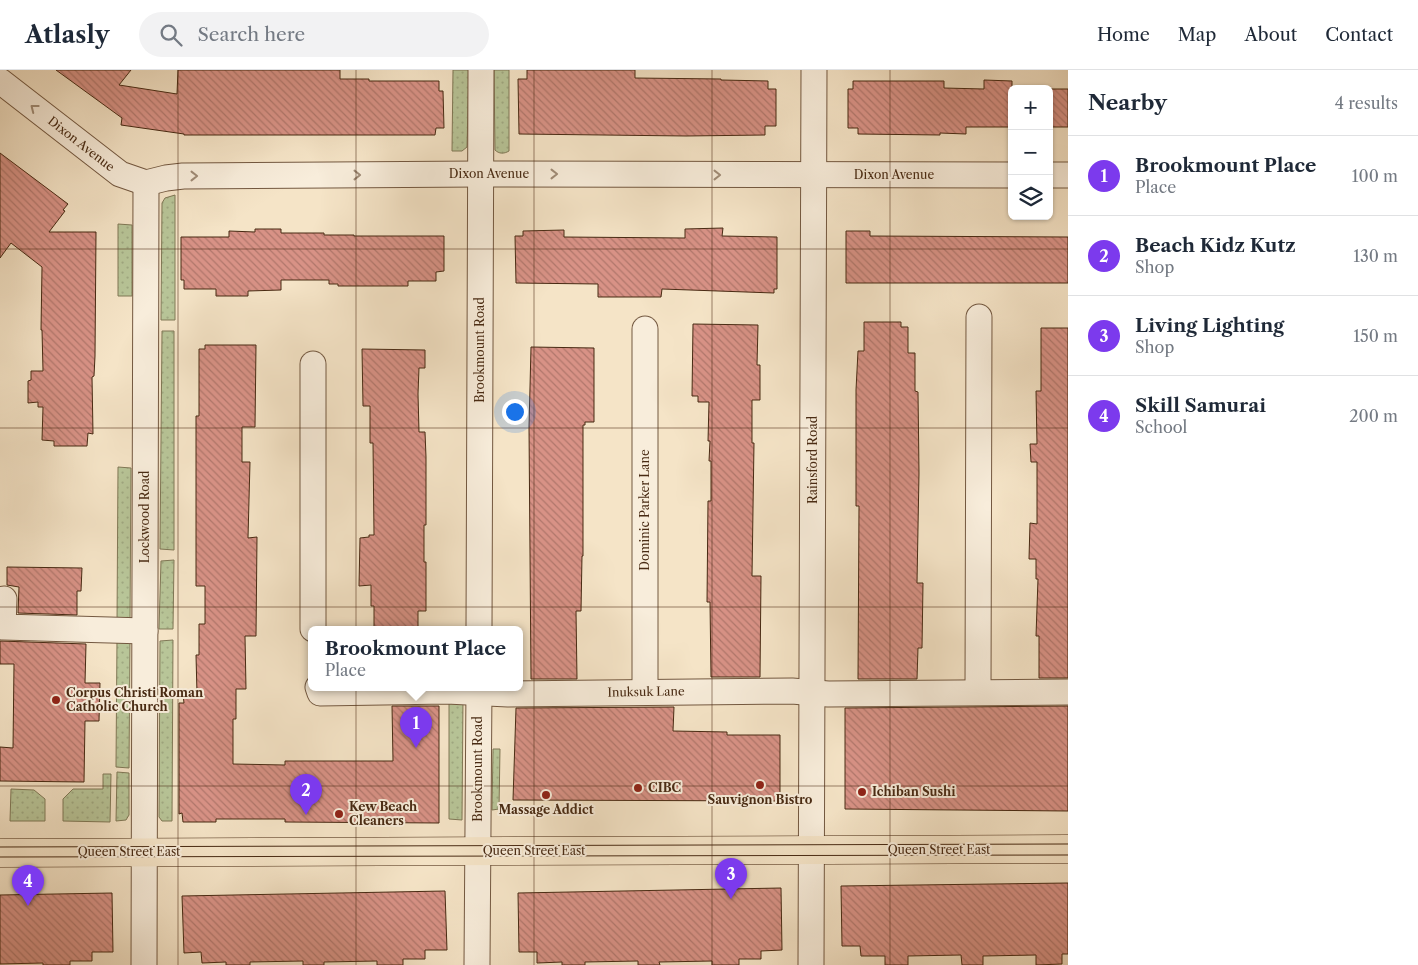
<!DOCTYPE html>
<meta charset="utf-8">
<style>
body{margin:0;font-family:"Libre Caslon Text",serif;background:#f2f2f3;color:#1f2937}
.controls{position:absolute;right:15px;top:15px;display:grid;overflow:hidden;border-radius:8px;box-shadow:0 1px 4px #0004}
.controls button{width:45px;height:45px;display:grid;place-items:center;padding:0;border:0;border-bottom:1px solid #e0e1e3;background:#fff;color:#1f2937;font:25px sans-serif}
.you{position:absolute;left:514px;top:341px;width:18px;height:18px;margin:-12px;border:4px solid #fff;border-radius:50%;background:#1a73e8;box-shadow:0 0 0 8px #1a73e833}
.badge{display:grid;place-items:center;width:32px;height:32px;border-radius:50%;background:#7c3aed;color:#fff;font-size:16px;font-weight:700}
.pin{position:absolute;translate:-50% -41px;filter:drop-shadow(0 1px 2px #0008)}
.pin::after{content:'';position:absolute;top:26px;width:18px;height:15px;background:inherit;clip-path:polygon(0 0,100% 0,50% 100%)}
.popup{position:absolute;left:308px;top:556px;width:215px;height:65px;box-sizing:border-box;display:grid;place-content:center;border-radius:8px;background:#fff;filter:drop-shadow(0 1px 4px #0005);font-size:16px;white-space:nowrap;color:#747a83}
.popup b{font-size:19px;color:#1f2937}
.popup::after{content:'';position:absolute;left:50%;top:100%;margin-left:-10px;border:10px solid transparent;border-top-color:#fff}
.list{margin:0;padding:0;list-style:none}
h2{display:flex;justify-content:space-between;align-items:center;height:65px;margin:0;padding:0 20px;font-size:21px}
h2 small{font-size:16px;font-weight:400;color:#747a83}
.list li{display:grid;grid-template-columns:32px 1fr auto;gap:15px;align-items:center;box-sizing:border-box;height:80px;padding:0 20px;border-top:1px solid #e0e1e3}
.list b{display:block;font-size:19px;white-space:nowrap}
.list p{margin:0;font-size:16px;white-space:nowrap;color:#747a83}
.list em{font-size:16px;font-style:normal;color:#747a83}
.icon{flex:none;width:28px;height:28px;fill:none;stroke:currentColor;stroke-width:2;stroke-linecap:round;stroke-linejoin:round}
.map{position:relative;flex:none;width:1068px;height:895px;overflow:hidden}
header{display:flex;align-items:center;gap:30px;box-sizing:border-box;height:70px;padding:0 25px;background:#fff;border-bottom:1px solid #e0e1e3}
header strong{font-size:24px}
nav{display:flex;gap:28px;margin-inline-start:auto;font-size:18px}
.search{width:350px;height:45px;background:#f2f2f3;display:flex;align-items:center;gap:12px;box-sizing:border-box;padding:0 18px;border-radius:28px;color:#747a83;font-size:19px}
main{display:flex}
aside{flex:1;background:#fff}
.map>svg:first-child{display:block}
</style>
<header>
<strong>Atlasly</strong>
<div class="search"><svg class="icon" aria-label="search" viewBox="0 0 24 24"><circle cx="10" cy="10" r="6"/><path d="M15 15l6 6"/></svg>Search here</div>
<nav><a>Home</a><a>Map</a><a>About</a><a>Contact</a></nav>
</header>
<main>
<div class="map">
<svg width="1068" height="895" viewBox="0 0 1068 895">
<defs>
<pattern id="grass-dots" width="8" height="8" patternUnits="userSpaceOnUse" patternTransform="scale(1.25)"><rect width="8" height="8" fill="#b8c598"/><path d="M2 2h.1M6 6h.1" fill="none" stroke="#a0a982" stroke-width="1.8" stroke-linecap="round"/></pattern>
<pattern id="building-back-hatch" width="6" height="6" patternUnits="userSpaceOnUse" patternTransform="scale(1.25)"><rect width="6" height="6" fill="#d89286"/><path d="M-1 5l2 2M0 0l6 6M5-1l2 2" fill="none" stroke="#b1776c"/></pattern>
</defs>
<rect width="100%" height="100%" fill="#f5e4c7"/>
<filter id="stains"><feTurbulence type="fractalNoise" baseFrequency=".004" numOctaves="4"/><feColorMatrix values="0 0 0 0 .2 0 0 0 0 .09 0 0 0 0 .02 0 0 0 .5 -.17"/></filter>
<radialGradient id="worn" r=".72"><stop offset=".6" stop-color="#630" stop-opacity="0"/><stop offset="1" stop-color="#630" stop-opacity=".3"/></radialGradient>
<g fill="url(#grass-dots)" stroke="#807856">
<path d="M453 0H469L467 77 462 81H452Z"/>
<path d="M494 0H509V81C504 84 499 84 495 80Z"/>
<path d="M175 125V250H161L162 133 165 128Z"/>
<path d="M118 154 132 155V226H118Z"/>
<path d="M162 261H174V480L160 479Z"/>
<path d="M118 397 131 398 130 552 117 553Z"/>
<path d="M174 490 173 559H159L161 491Z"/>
<path d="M117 568H130L129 698 116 697Z"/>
<path d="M173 570 172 751H162L159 747 160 571Z"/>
<path d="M449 624 463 629 462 750 449 749Z"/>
<path d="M493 679H500L499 739 492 740Z"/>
<path d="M117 702 129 703V745L126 750 116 751Z"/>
<path d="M103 704H111L110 752 63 751V729L73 719H103Z"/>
<path d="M11 719 34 720 45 729V751H10Z"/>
</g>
<g fill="url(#building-back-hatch)" stroke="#482a13">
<path d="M56 0H131L119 15 177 24 178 0H340V9H369V11H439V21H443L444 58H436L435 65H184V64L121 55 122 48Z"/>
<path d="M527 0H635V8L721 9V10L768 11V19H776V56H765V65L686 66 519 64 518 9H527Z"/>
<path d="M984 10 1012 11V57H966V64L940 63V65L858 64V58H848V19H853V11H944V18L984 19Z"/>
<rect x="1049" y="19" width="19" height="38"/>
<path d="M0 83 68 134 63 140 65 141 49 162H96L95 286 94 306 92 307 93 364 88 363 87 376H54V371L42 370 43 337H38V332L28 333V311L31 310V301H43L42 260H41L42 197 11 173 0 188Z"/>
<path d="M723 158 722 166 777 167V219H774V223L662 219 661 227H598V214L516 213 515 166H523V161L564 160V167L685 168V159Z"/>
<path d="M255 159H281V163H324V165H354V166H444V201L436 202V211H408V216H338V214H329V210H281V220L248 221V226H216V219H184V210H181V167H229V161L255 162Z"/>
<path d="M846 161H870V166L1068 167V213H846Z"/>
<path d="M864 252H901V257H908V283H915V321L918 322 919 403 917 513H923L922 578H918L917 609H858L859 436H856V320L858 281H864Z"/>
<path d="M693 254 758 255 757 295H760V330H752V373H754L752 506H761L760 607H711L710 532H707L708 431H711V391H709L710 371H708L709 332H698V326H692Z"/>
<path d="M1041 258H1068V608H1039V566H1036L1038 509H1036V489H1029L1030 453 1037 454V392H1031L1030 374H1037L1036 321H1041Z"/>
<path d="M205 275H256L255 357H242V392H250L248 468 257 467 256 566H245L246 619H236V649H233V694L285 695V691H393L392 636H439V753L285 752V749H216V752H183L182 743 179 744V633H184L183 624H197L196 585H199V554H205V516H196V346H199V279H205Z"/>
<path d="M531 277 594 278V352H585V355H583V486H582L581 541H576L577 609H531L529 357Z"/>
<path d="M362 279 425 280V298H419L418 324 419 362H425L426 387V455H424V492H426V541H418V559H374V536H371V515L359 516 360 468 369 467V465H374L373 373H370V336H363Z"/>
<path d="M7 497 82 498 81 521H77V545L18 543 19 517 7 515Z"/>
<path d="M0 571 86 574 85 613H100L99 651H85L84 712 0 711V677L13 678 14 594H0Z"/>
<path d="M1068 636V741L845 739V638Z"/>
<path d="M674 637 673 661 727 662V665H780V731L513 730 516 638Z"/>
<path d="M1068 813V884H1062V894L1036 895V885L983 886V895H962L961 885 908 886V895H885V886H861L860 876H842L841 816Z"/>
<path d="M781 818 782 880 761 881V889H739V895H712V891L659 892 660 895H638V891L585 892V895H562V892L537 893V882H519L518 823Z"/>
<path d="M445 821 447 880H425V889H403V895H377V891L324 892V895H303V891L250 892V895H226V892L202 893 201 882 184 883 182 826Z"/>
<path d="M112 823 113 882H92V891H70V895H43V893L0 894V825Z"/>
</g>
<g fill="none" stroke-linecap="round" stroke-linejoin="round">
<g stroke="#735840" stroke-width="27">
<g id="minor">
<path d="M0 11 120 104 146 113 166 108 183 106 480 104 1012 105"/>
<path d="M1049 105H1068"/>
<path d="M4 529 3 557 145 561"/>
<path d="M313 559V294"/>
<path d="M479 559 481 0"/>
<path d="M318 617 320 623 447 621 508 624 792 621 828 624 1068 622"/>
<path d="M645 622V259"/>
<path d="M978 622 979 247"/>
<path d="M144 895 146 113"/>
<path d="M477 895 479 617"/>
<path d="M811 895 814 0"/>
</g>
</g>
<g stroke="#482a13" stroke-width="29">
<path id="major" d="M0 783 1068 779"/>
</g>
<use href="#minor" stroke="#f8eddb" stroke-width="25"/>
<use href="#major" stroke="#f5e4c7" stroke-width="28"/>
<g stroke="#482a13" stroke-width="1">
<path d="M0 777 1068 774"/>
<path d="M0 787 1068 785"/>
</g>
</g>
<defs><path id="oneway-chevron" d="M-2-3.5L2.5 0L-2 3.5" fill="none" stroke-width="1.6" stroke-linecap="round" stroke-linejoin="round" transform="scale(1.25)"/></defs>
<g stroke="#a08c77">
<use href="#oneway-chevron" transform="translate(34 38) rotate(-142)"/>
<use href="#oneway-chevron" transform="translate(554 104)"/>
<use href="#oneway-chevron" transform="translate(357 105)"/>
<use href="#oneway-chevron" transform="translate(717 105)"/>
<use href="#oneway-chevron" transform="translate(194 106)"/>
</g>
<path fill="none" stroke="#482a13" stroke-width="1" stroke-opacity="0.55" d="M178 0V895M356 0V895M534 0V895M712 0V895M890 0V895M0 179H1068M0 358H1068M0 537H1068M0 716H1068"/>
<g fill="#8f2418" stroke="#f8eddb" stroke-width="2">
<circle cx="56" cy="630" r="5"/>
<circle cx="760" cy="715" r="5"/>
<circle cx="638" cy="718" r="5"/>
<circle cx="862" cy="722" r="5"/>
<circle cx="546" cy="725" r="5"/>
<circle cx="339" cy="744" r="5"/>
</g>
<g text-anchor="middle" stroke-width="4" stroke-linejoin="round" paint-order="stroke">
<g font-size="12" fill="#482a13" stroke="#f8eddb">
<text transform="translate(81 74) rotate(38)" y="4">Dixon Avenue</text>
<text x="489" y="108">Dixon Avenue</text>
<text x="894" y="109">Dixon Avenue</text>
<text transform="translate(480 280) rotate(-90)" y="4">Brookmount Road</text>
<text transform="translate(813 390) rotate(-90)" y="4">Rainsford Road</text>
<text transform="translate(645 440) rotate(-90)" y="4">Dominic Parker Lane</text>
<text transform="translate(145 447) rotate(-90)" y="4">Lockwood Road</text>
<text transform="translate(646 622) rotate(-1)" y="4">Inuksuk Lane</text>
<text transform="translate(478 699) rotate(-90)" y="4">Brookmount Road</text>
<text x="939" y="784">Queen Street East</text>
<text x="534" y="785">Queen Street East</text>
<text x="129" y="786">Queen Street East</text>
</g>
<g font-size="12" font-weight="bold" fill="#482a13" stroke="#f8eddb" text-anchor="start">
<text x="66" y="627">Corpus Christi Roman<tspan x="66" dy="14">Catholic Church</tspan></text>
<text x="648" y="722">CIBC</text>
<text x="872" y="726">Ichiban Sushi</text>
<text x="760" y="734" text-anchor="middle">Sauvignon Bistro</text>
<text x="349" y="741">Kew Beach<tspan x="349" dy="14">Cleaners</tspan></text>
<text x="546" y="744" text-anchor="middle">Massage Addict</text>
</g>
</g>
<rect width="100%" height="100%" filter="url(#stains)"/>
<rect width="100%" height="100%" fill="url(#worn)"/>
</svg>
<div class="controls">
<button>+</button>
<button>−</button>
<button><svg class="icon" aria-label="layers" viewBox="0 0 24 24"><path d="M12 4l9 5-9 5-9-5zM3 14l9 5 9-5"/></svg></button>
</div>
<div class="you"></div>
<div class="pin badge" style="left:416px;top:678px">1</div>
<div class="popup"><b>Brookmount Place</b>Place</div>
<div class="pin badge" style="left:306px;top:745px">2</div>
<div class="pin badge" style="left:731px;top:829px">3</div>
<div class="pin badge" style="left:28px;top:836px">4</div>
</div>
<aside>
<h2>Nearby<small>4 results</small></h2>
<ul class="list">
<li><span class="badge">1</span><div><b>Brookmount Place</b><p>Place</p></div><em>100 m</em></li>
<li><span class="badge">2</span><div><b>Beach Kidz Kutz</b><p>Shop</p></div><em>130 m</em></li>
<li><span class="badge">3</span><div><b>Living Lighting</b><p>Shop</p></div><em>150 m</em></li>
<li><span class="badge">4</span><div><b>Skill Samurai</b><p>School</p></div><em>200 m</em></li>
</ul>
</aside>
</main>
